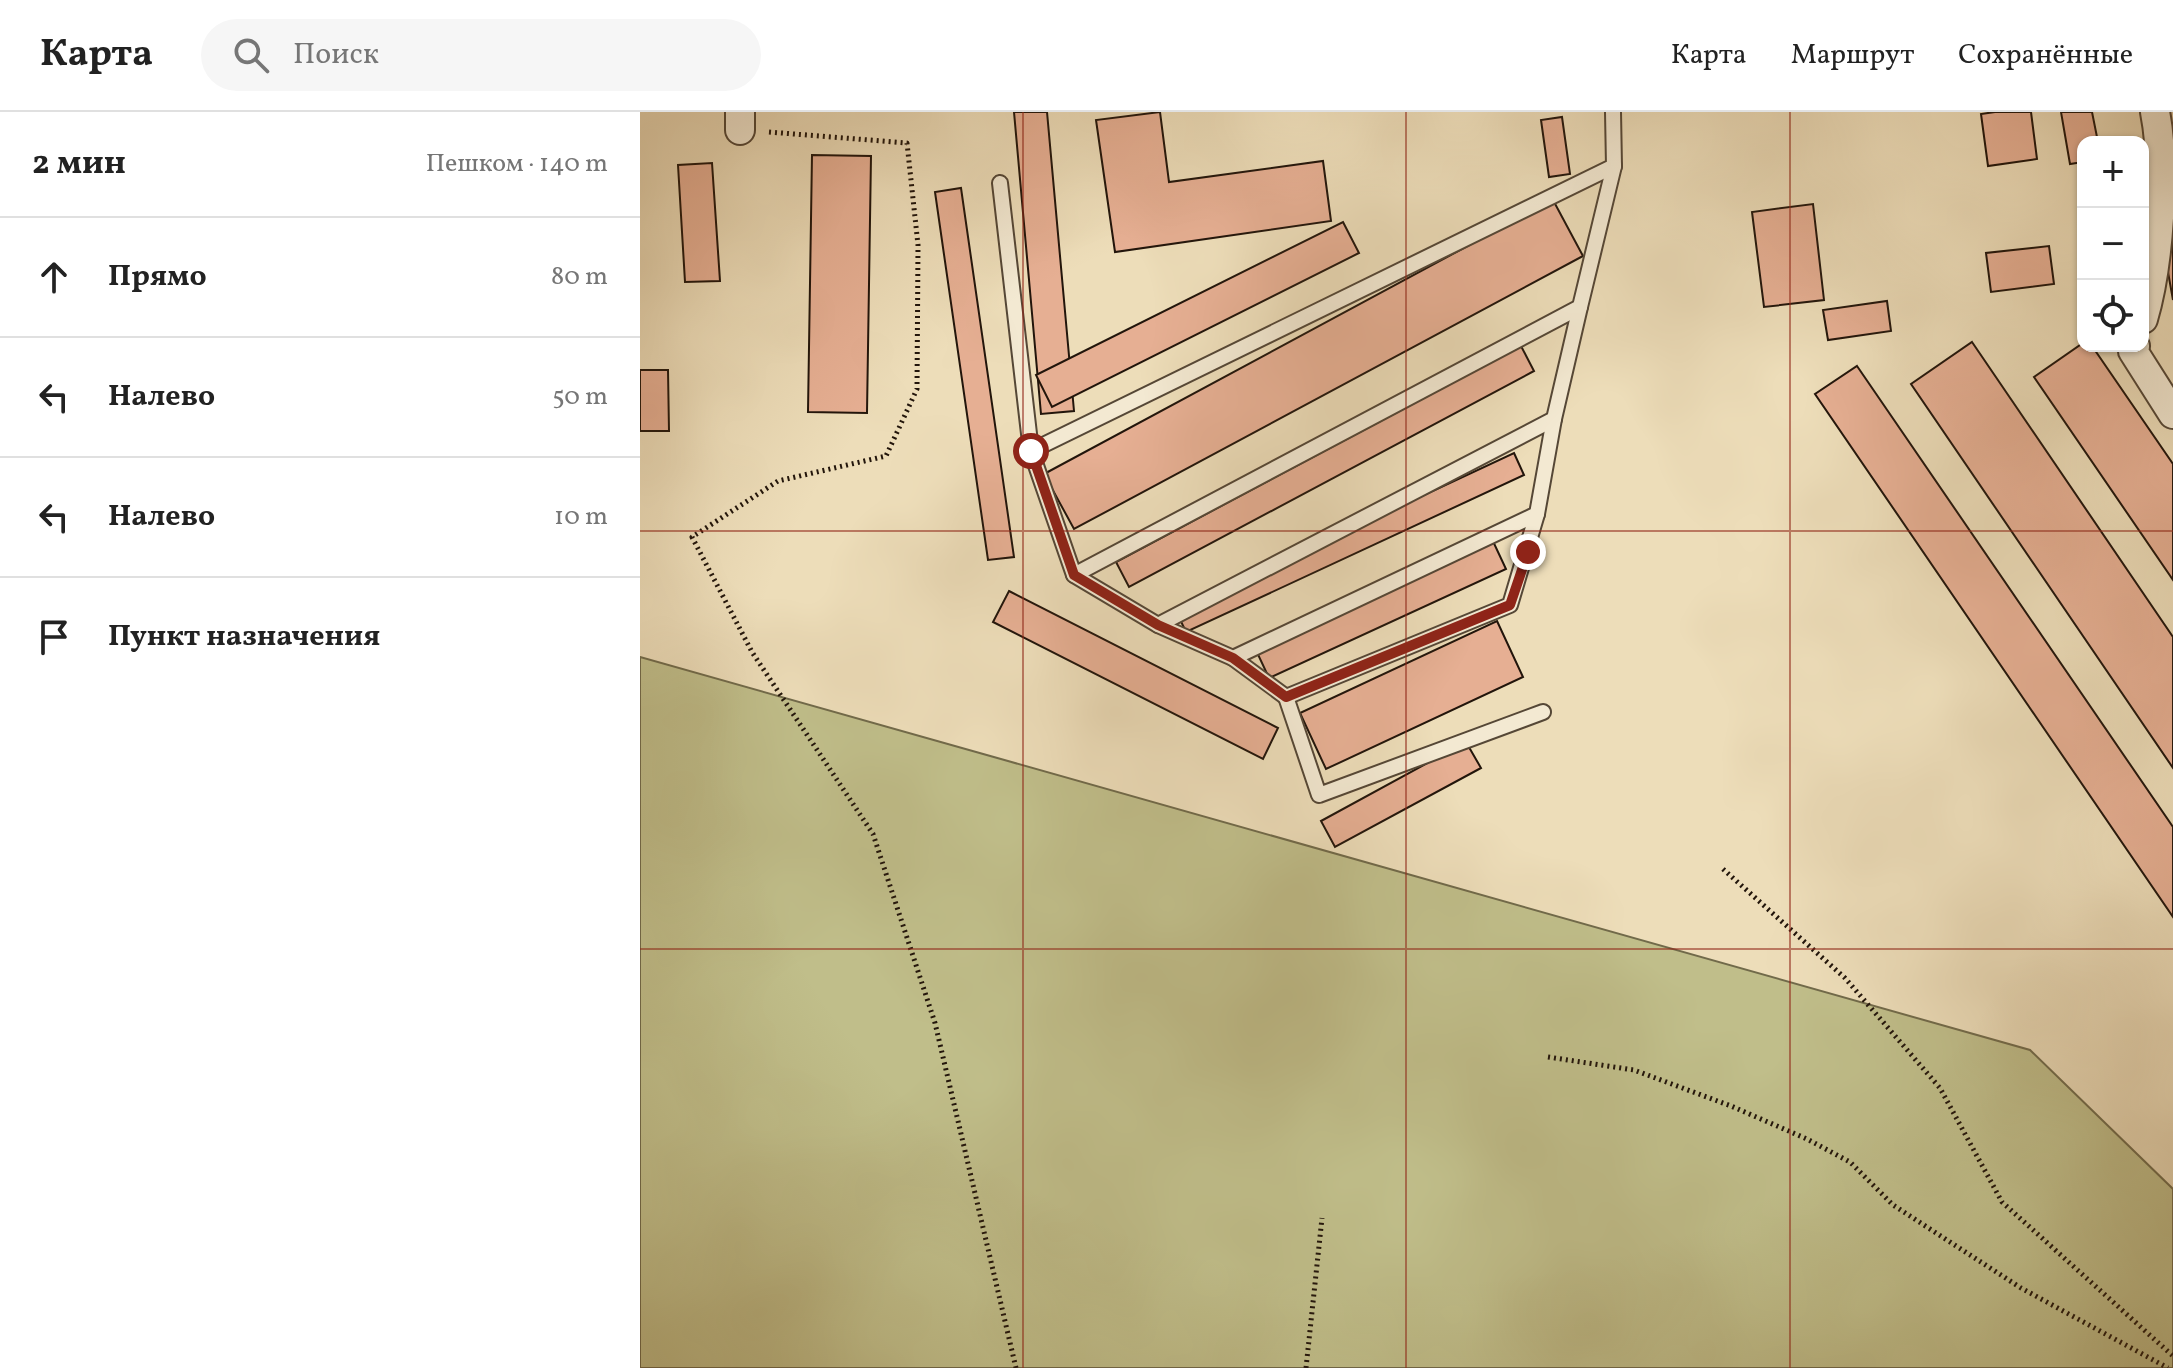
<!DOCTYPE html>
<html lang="ru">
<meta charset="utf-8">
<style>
body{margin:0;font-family:Vollkorn,serif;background:#f6f6f6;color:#222}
.controls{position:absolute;right:24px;top:24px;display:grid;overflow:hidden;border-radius:16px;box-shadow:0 2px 6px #0004}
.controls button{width:72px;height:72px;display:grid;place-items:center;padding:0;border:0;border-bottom:2px solid #e0e0e0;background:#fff;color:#222;font:40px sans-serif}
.stop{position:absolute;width:24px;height:24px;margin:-18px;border:6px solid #8f2418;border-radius:50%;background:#fff}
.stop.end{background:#8f2418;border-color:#fff;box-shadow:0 2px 8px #0008}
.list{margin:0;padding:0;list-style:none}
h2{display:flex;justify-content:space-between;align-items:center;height:104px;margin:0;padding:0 32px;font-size:34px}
h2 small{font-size:26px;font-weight:400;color:#767676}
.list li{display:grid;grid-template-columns:52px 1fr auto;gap:24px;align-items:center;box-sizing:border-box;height:120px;padding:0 32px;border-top:2px solid #e0e0e0}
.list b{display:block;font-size:30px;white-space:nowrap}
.list em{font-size:26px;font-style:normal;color:#767676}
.icon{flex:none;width:44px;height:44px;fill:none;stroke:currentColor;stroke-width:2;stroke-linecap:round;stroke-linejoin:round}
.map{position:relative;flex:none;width:1533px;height:1256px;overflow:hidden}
header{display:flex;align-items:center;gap:48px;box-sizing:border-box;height:112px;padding:0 40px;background:#fff;border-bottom:2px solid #e0e0e0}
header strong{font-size:38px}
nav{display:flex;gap:44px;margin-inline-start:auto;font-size:28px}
.search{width:560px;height:72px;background:#f6f6f6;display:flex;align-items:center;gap:20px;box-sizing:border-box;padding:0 28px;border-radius:44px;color:#767676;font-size:30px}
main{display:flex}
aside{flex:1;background:#fff}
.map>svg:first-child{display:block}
</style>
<header>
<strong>Карта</strong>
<div class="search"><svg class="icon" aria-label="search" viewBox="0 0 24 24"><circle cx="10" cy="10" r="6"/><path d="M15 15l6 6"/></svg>Поиск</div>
<nav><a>Карта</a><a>Маршрут</a><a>Сохранённые</a></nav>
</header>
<main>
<aside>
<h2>2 мин<small>Пешком · 140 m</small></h2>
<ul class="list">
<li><svg class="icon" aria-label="ahead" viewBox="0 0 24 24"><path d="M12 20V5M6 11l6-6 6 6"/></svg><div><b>Прямо</b></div><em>80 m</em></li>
<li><svg class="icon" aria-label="left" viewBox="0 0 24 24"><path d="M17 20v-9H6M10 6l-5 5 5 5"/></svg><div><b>Налево</b></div><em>50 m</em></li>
<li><svg class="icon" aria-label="left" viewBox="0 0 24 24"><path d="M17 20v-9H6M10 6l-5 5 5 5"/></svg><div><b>Налево</b></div><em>10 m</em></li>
<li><svg class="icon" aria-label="arrive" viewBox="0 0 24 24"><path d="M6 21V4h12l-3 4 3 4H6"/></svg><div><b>Пункт назначения</b></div></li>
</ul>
</aside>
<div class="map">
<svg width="1533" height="1256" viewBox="0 0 1533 1256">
<rect width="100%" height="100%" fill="#edddb9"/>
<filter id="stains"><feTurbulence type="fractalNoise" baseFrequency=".0025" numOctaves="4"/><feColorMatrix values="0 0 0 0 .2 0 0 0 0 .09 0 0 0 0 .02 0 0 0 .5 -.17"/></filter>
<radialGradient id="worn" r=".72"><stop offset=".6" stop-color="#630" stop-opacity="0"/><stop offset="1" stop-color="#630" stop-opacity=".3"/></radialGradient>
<path fill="#c0be8a" stroke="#716a4a" stroke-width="2" d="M0 545 1390 938 1533 1077V1256H0Z"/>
<g fill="#e6af93" stroke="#22150b" stroke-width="2">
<path d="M374 0H407L434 299 401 302Z"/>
<path d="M520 0 529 70 683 49 691 109 475 140 456 8Z"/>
<path d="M1355 0H1391L1397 47 1348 54 1341 2Z"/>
<path d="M1421 0H1452L1458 30H1443V50L1430 52Z"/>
<path d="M922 5 930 62 909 65 901 8Z"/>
<path d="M172 43 231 44 227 301 168 300Z"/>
<path d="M72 51 80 169 45 170 38 53Z"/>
<path d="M321 76 374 445 348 448 295 80Z"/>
<path d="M913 88 943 144 434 417 404 362Z"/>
<path d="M1173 92 1184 188 1124 195 1112 100Z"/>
<path d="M703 110 719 141 412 295 396 263Z"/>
<path d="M1533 119V188L1521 121Z"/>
<path d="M1409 134 1414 172 1351 180 1346 141Z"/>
<path d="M1247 189 1251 219 1188 228 1183 198Z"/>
<path d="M1332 230 1533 525V656L1271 272Z"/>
<path d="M1443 231V234H1452L1533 352V468L1394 265Z"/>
<path d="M881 234 894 259 489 475 476 450Z"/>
<path d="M1217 254 1533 715V805L1175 282Z"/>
<path d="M0 258H28L29 319H0Z"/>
<path d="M874 341 884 363 546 520 536 499Z"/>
<path d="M851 425 866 457 629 566 614 534Z"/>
<path d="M369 479 638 616 623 647 353 510Z"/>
<path d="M857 509 883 565 686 657 660 601Z"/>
<path d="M826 630 841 656 695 735 681 709Z"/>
</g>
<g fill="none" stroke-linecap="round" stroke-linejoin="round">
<g stroke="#554736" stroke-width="18">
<g id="service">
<path d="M360 71 391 339 974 54 973 0"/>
<path d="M391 339 434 463 940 195 974 54"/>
<path d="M434 463 518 513 914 307 940 195"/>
<path d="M518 513 593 546 897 402 914 307"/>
<path d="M593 546 646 585 870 493 897 402"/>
<path d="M646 585 679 683 903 600"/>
</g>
</g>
<g stroke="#554736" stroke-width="32">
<g id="minor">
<path d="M100 0V18"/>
<path d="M1503 207C1519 153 1526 55 1515 0"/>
<path d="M1495 234 1493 239 1533 302"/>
</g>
</g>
<g stroke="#22150b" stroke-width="5" stroke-dasharray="2 4" stroke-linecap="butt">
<path d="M129 20 267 31 278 133 277 277 246 344 138 369 52 425 112 540 233 722 295 911 376 1256"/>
<path d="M1083 757 1205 866 1300 976 1362 1090 1533 1244"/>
<path d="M908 945 994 958 1091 994 1167 1027 1210 1050 1253 1093 1381 1176 1528 1256"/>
<path d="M666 1256 682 1106"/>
</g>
<use href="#service" stroke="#f3e9d2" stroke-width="14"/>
<use href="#minor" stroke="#f3e9d2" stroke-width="28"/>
</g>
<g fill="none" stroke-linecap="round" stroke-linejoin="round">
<path stroke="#8f2418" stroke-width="10" d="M391 339 434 463 518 513 593 546 646 585 870 493 888 440"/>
</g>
<path fill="none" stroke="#8f2418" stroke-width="2" stroke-opacity="0.55" d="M383 0V1256M766 0V1256M1150 0V1256M0 419H1533M0 837H1533"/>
<rect width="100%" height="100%" filter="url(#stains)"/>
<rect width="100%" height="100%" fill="url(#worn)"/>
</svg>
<div class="controls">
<button>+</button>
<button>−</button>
<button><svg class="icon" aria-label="locate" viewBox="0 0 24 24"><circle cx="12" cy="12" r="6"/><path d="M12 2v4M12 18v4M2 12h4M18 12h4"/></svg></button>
</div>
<div class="stop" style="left:391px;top:339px"></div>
<div class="stop end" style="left:888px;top:440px"></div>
</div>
</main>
